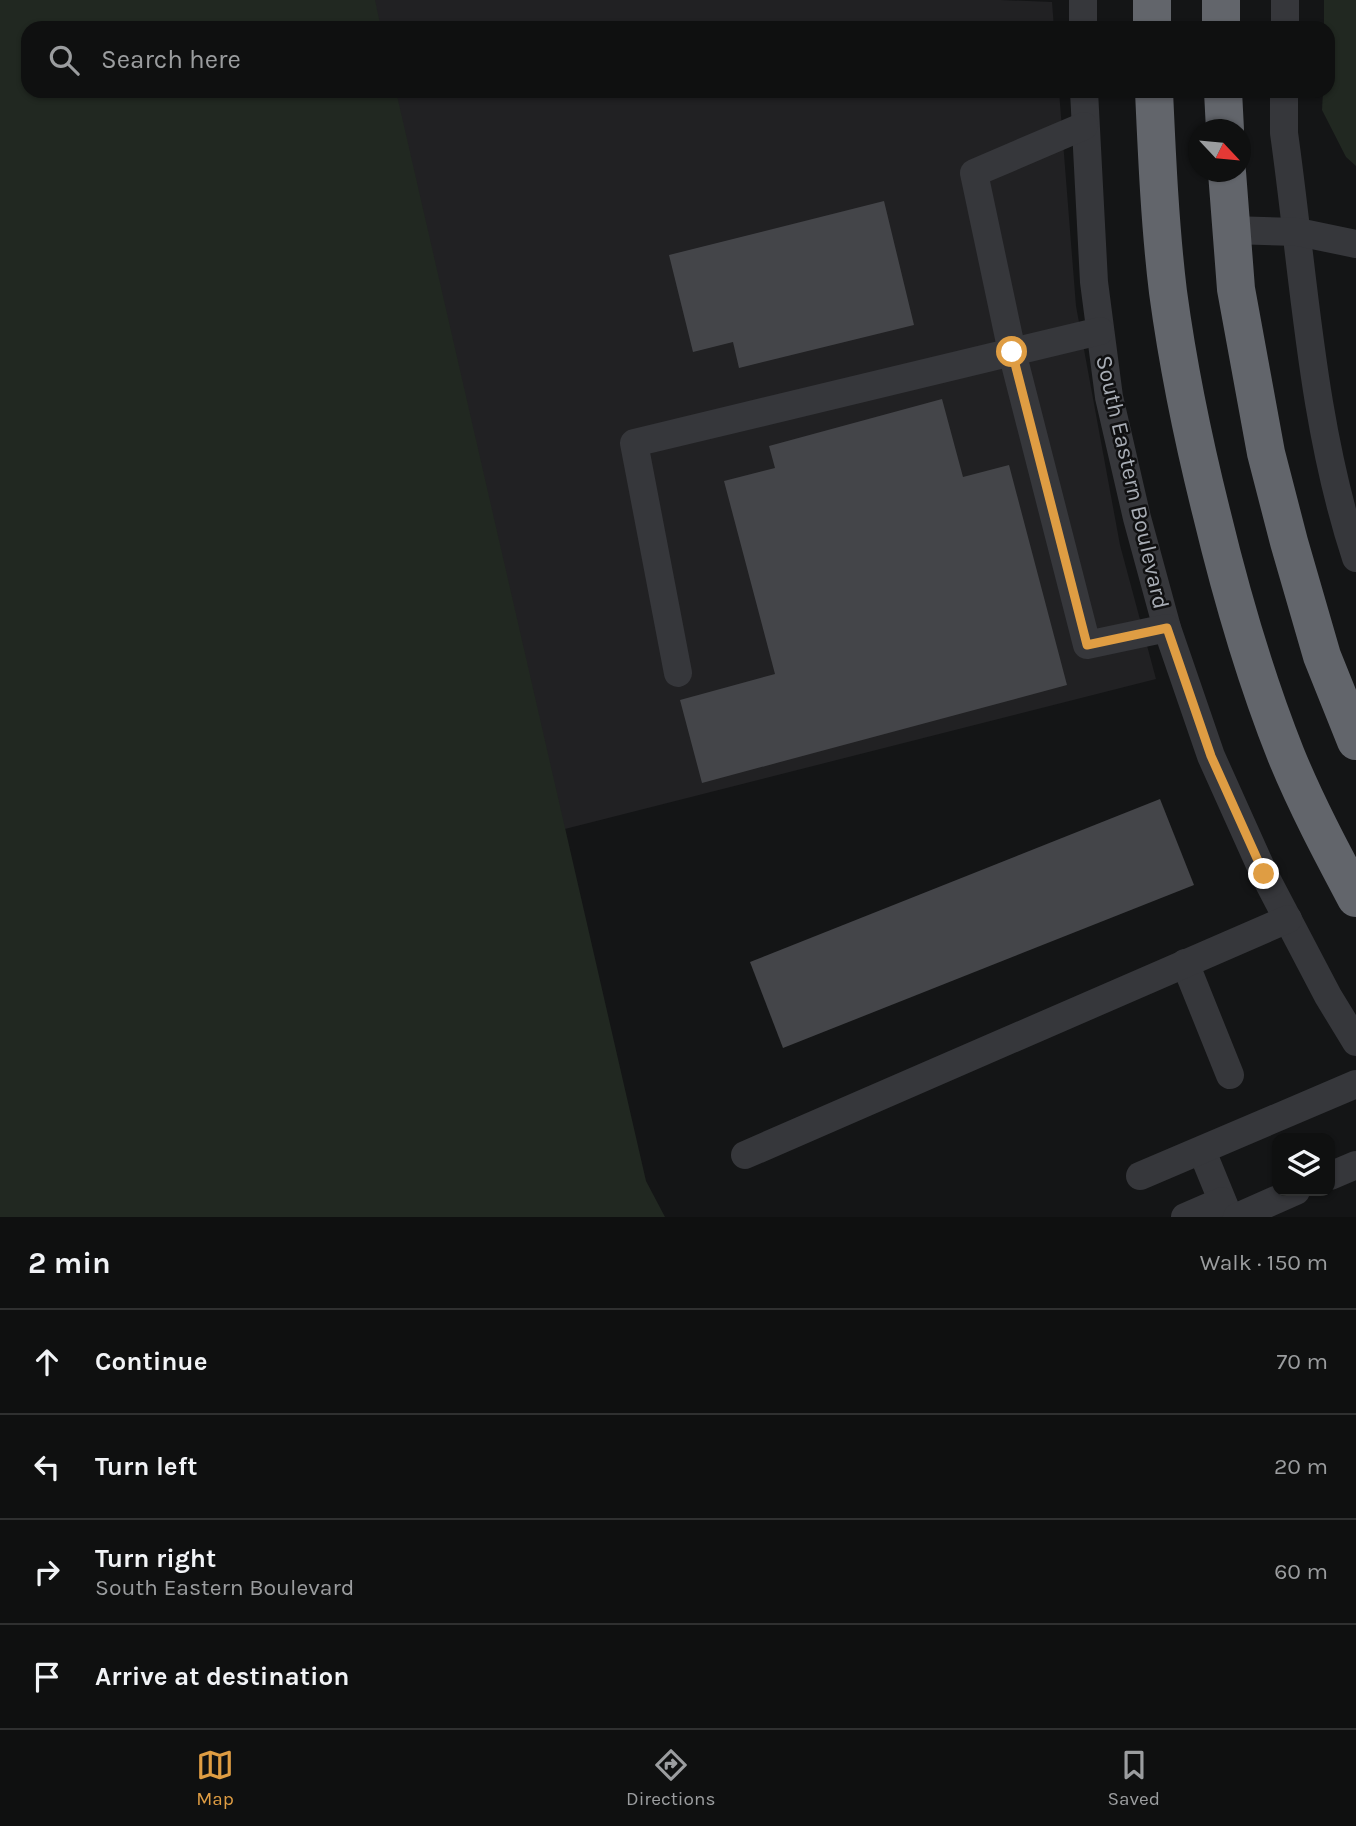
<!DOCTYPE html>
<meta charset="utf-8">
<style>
body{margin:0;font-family:Karla,sans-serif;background:#1d1e1e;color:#f1f3f6}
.controls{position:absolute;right:21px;bottom:21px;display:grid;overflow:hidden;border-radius:14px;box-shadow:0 2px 5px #0004}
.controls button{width:63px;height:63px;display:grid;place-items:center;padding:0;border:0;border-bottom:2px solid #2f3030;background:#0f1010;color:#f1f3f6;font:35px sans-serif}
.compass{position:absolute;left:1188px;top:119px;width:63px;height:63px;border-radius:50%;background:#0f1010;box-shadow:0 2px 5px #0004;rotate:116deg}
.stop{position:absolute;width:21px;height:21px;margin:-16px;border:5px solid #df9d43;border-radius:50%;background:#fff}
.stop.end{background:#df9d43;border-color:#fff;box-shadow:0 2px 7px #0008}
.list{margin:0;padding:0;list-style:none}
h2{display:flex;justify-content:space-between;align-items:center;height:91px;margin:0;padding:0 28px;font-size:30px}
h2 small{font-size:23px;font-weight:400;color:#9b9d9f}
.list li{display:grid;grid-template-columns:46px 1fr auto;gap:21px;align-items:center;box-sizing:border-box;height:105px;padding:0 28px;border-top:2px solid #2f3030}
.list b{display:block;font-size:26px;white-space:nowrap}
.list p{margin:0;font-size:23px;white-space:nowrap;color:#9b9d9f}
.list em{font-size:23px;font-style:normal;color:#9b9d9f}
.icon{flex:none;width:38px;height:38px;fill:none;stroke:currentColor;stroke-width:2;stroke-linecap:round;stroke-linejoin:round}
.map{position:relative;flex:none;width:1356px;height:1217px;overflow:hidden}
.search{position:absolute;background:#0f1010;box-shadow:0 2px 5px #0004;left:21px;right:21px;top:21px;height:77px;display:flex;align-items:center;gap:18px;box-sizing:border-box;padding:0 24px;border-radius:21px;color:#9b9d9f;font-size:26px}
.sheet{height:511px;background:#0f1010}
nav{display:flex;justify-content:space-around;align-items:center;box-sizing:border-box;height:98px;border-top:2px solid #2f3030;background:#0f1010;font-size:19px;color:#9b9d9f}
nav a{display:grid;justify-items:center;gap:4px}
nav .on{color:#df9d43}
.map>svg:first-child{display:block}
</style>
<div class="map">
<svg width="1356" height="1217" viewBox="0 0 1356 1217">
<rect width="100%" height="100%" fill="#141516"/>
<g fill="#212123">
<path d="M342 0H1000L1052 2 1054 28H349Z"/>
<path d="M366 91H1059L1076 306 1120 545 1156 679 557 831Z"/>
</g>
<g fill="#212821">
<path d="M0 0H375L381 28H28V91H396L646 1181 665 1217H0Z"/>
<path d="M1324 0H1356V166L1346 157 1322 110 1323 91H1328V28H1324Z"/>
</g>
<g fill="#444549">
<path d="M884 201 914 325 739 368 733 342 693 352 669 255Z"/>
<path d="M942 399 963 477 1009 465 1067 685 702 783 680 700 775 674 724 481 775 468 769 446Z"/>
<path d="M1160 799 1194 885 783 1048 750 962Z"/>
</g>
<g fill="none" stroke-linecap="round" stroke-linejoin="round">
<g stroke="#36373b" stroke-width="28">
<path d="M1083 0V28"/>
<path d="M1285 28V0"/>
<path d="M1084 91 1094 282 1109 397 1137 518 1167 628 1211 756 1264 874 1328 996 1356 1042"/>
<path d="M1284 91V133C1304 275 1311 421 1356 558"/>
<path d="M1084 126 974 173 1012 352 1087 645 1167 628"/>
<path d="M1231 230 1298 232 1356 244"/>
<path d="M678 673 634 443 1100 331"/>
<path d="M1185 963 1230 1075"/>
<path d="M1202 1151 1229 1217"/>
<path d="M745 1155 1288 919"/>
<path d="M1140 1176 1356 1084"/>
<path d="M1330 1176 1356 1165"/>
<path d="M1185 1217 1222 1201"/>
<path d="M1237 1217 1296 1191"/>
</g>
<g stroke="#62656b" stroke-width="38">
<path d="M1152 0V28"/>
<path d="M1221 0V28"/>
<path d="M1154 91C1157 158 1160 226 1168 292 1178 366 1193 439 1211 511 1231 594 1254 675 1286 755 1306 804 1331 851 1356 898"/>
<path d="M1223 91 1225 130"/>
<path d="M1227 172 1236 289 1266 453 1289 542 1322 656 1356 741"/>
</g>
</g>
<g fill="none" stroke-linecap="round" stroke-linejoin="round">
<path stroke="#df9d43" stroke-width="9" d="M1012 352 1087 645 1167 628 1211 756 1264 874"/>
</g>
<g text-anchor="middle" stroke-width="5" stroke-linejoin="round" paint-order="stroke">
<g font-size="23" fill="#a8adb5" stroke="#101011">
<text transform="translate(1133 482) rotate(77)" y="8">South Eastern Boulevard</text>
</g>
</g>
</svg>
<div class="controls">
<button><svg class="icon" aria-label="layers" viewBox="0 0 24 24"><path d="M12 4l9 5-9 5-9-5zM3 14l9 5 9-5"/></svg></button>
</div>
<svg class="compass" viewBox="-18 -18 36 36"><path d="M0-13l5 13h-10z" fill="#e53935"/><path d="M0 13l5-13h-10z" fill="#9b9d9f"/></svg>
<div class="stop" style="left:1012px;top:352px"></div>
<div class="stop end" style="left:1264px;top:874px"></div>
<div class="search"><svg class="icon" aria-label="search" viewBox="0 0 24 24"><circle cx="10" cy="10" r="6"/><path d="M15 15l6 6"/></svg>Search here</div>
</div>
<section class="sheet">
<h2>2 min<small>Walk · 150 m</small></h2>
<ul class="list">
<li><svg class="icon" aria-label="ahead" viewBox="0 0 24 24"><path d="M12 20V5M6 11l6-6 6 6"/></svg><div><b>Continue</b></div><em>70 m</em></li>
<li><svg class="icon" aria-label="left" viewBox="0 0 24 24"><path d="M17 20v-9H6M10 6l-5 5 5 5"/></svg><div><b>Turn left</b></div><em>20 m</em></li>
<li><svg class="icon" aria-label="right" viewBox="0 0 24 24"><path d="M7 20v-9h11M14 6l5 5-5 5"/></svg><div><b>Turn right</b><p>South Eastern Boulevard</p></div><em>60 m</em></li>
<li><svg class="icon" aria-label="arrive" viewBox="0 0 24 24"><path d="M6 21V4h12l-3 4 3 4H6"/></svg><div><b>Arrive at destination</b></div></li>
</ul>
</section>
<nav>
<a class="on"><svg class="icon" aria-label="map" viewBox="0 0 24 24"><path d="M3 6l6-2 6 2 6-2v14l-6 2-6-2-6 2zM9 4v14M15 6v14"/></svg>Map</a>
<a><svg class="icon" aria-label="directions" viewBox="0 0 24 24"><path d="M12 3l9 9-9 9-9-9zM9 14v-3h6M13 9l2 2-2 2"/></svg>Directions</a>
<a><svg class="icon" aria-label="saved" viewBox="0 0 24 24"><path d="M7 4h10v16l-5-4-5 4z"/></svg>Saved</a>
</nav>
